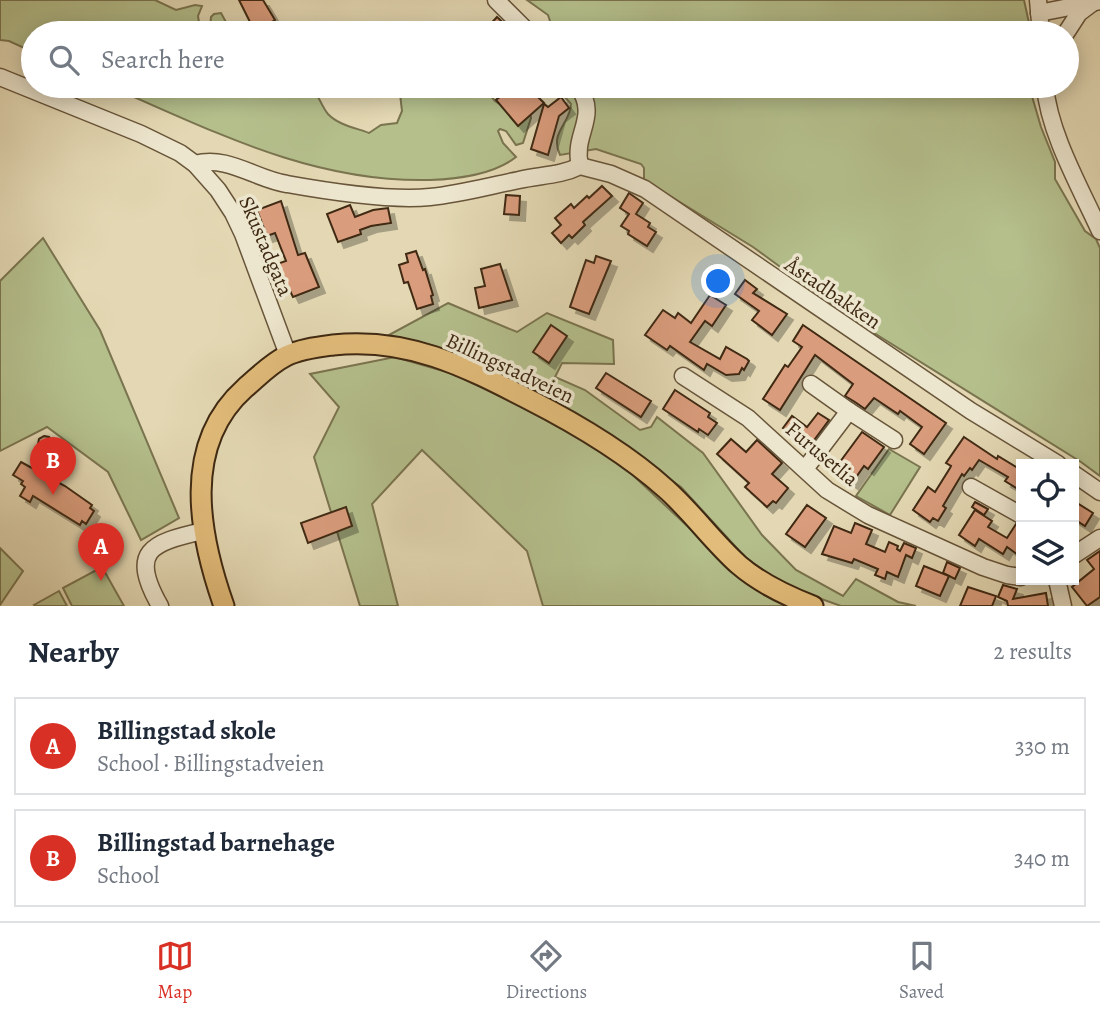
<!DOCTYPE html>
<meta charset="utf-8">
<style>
body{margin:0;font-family:Alegreya,serif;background:#f6f6f7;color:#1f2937}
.controls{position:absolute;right:21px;bottom:21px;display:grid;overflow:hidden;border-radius:0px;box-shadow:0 4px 18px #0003}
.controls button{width:63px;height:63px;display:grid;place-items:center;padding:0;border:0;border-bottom:2px solid #e0e1e3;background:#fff;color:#1f2937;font:35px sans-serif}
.you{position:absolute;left:719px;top:282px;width:24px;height:24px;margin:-18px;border:5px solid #fff;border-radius:50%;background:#1a73e8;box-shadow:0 0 0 10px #1a73e833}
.badge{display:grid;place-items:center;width:46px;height:46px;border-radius:50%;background:#d93025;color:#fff;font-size:23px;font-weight:700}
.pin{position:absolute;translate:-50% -58px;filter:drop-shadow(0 2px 4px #0008)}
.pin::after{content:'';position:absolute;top:37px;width:24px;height:21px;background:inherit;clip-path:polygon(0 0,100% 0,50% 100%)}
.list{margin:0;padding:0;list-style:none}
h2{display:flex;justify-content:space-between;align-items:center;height:91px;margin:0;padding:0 28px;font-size:30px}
h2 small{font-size:23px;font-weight:400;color:#747a83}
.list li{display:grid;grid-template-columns:46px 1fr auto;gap:21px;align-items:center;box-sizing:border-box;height:98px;margin:0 14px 14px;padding:0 14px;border:2px solid #e0e1e3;border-radius:0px}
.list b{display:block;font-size:26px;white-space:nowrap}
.list p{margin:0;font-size:23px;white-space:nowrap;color:#747a83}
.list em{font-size:23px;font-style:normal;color:#747a83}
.icon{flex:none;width:38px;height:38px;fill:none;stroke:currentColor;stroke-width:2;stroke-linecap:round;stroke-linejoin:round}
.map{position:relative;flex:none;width:1100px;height:606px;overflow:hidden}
.search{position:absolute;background:#fff;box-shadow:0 4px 18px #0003;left:21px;right:21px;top:21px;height:77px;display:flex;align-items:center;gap:18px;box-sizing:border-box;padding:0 24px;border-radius:38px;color:#747a83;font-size:26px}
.sheet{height:315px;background:#fff}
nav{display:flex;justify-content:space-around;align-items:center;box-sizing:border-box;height:98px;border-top:2px solid #e0e1e3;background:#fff;font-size:19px;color:#747a83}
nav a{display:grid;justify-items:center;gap:4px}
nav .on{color:#d93025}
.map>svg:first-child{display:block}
</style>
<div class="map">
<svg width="1100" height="606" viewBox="0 0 1100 606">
<defs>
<filter id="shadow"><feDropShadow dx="6" dy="6" stdDeviation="0" flood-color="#0004"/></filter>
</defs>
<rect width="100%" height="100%" fill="#e3d8b3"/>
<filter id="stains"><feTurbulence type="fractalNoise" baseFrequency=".00286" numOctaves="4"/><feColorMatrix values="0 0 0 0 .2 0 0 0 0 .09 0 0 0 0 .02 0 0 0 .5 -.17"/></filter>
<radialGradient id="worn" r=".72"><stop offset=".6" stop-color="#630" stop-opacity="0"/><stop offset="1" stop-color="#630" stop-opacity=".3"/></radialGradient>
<g fill="#b4bf8c" stroke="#7a744f" stroke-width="2">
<path d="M0 0H155L176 10 195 5 202 6 198 16 200 29 204 32 210 29 211 17 214 14 221 13 232 33H33V52L9 41 0 40Z"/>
<path d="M527 0H1024L1029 23 1027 33H554L548 15Z"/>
<path d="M109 86H251L267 88 272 86H311C318 94 322 107 328 114 338 125 356 128 369 133L381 125 397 123 402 111 400 94 407 88 417 87 429 93 457 94 484 88 495 101 507 109 529 107 531 118 523 143 516 145 506 131 500 129 498 131 503 143 516 157C493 175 458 179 430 180 313 183 213 131 109 86Z"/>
<path d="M555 86H1029L1041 127 1055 162V179L1085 231 1096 239 1100 248V476L1081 462 850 318 753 247 644 180V168L641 164 596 149 560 155C549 132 571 123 571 104Z"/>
<path d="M43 238 100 330 179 518 141 540 108 472 47 427 0 451V281Z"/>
<path d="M448 303 517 332 547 313 613 340 614 364 562 363 555 377 585 390 640 430 651 427 657 417 703 453 762 535 796 570 843 596 856 579 898 602 916 606H841L785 586 745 557 681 487 553 400 492 370 434 346 389 335Z"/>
<path d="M395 357 450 373 532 409 621 464 732 568 796 606H543L527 551 422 450 372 504 398 606H360L314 457 339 407 310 374Z"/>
<path d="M889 449 920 467 890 515 856 496Z"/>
<path d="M0 548 23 571 0 605Z"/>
<path d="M102 567 124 606H72L63 588Z"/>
<path d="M59 591 67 606H35L34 605Z"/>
</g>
<g fill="#d99c7c" stroke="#3f2912" stroke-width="2" filter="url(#shadow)">
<path d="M239 0H263L275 20 255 32Z"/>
<path d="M497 17 512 31 514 33H493L487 28Z"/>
<path d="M513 86H527L544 103 518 126 496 100Z"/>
<path d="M561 97 569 108 559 116 548 155 531 149 544 104 548 107Z"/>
<path d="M602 186 612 196 583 222 585 225 572 238 569 235 561 243 552 233 561 225 555 218 571 204 574 208 587 196 589 198Z"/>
<path d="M629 193 643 203 636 214 650 223 648 227 656 232 647 246 628 234 629 231 621 226 629 214 620 208Z"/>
<path d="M506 195 520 196 519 215 504 214Z"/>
<path d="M281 201 298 255 305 253 319 287 293 297 277 264 286 261 275 233 267 236 257 210Z"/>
<path d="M350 205 355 217 373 210 388 208 391 223 371 226 360 230 361 234 338 242 327 214Z"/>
<path d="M416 251 423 270 425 269 433 295 431 296 433 304 417 309 408 282 404 283 399 265 408 262 406 254Z"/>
<path d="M596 256 611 261 589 314 570 307 586 260 594 263Z"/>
<path d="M500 264 512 300 479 308 475 288 485 286 481 269Z"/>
<path d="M745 280 757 289 753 293 787 314 772 335 752 320 759 311 735 294Z"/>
<path d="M710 295 726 305 712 326 705 321 690 342 720 359 726 347 747 359 749 361 744 370 742 368 739 374 726 375 707 364 704 370 670 346 667 350 645 335 663 310 675 318 678 313 691 323Z"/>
<path d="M551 325 567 336 549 363 533 352Z"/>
<path d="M803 325 946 423 924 454 910 444 922 427 900 411 898 414 874 398 865 409 855 402 845 396 853 384 815 355 780 410 763 399 785 365 788 367 802 347 793 341Z"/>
<path d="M606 373 651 401 641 417 596 388Z"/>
<path d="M675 390 710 413 708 417 717 423 708 435 699 429 698 432 663 409Z"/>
<path d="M818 413 829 420 809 447 783 428 792 416 807 427Z"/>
<path d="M862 432 884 447 868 469 864 466 852 483 834 470Z"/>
<path d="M44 436 49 437 52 441 49 459 38 444 39 439Z"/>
<path d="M964 437 997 459 998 456 1021 470V491L1005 481 1008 477 979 460 972 470 970 468 964 476 962 474 943 506 946 508 938 521 933 518 930 522 913 510 928 487 935 492 950 468 951 466 946 463Z"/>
<path d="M731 439 746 452 757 440 782 463 772 474 788 488 776 503 773 501 767 507 745 487 749 483 717 454Z"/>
<path d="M21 462 65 486 92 505 90 508 94 511 86 524 82 521 80 525 33 496 30 502 20 496 25 487 21 484 23 481 13 475Z"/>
<path d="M1074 501 1093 513 1085 526 1074 519Z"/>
<path d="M975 502 988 509 984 515 972 507Z"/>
<path d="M807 505 826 518 805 547 786 534Z"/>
<path d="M346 507 352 526 308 543 301 523Z"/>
<path d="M975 510 992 521 988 527 1007 538 1016 524 1021 525V557L1007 547 1003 554 979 539 975 546 959 535Z"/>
<path d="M855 523 872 530 866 544 885 552 889 542 898 546 897 549 900 551 904 543 916 548 912 558 906 555 898 577 887 572 885 579 875 575 878 569 854 559 852 563 822 554 834 526 851 533Z"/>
<path d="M1100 551V597L1087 606 1072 587 1094 569 1087 560Z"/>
<path d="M947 562 960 568 955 579 943 573Z"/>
<path d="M924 566 949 576 940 596 916 586Z"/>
<path d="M1003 585 1017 589 1013 599 1046 593 1048 606H1008L1007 601 998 597Z"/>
<path d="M968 587 996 596 992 606H960Z"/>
</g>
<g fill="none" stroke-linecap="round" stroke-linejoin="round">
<g stroke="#68553a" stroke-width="19">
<g id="minor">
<path d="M496 0 529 33"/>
<path d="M1038 0 1041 33"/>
<path d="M1039 13 1100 1"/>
<path d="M1066 33 1079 13 1091 4"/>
<path d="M0 77 141 134 180 153 195 164 218 190 233 213 243 234 288 355"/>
<path d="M578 86C600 118 572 133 580 166"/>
<path d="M1045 86C1049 133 1080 187 1100 231"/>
<path d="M195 164C228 155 255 179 287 184 326 191 391 201 430 197 460 194 489 186 519 180 540 175 560 176 580 166L611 174 645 189 971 411 1058 464"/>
<path d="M683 376 748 418 827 490 868 515 983 567 1007 575 1021 577"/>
<path d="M811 384 849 411"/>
<path d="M805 469 849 411 894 440"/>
<path d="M1074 474 1100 492"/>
<path d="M971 487 1021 515"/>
<path d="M1074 555 1100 538"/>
<path d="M1057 580 1063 606"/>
<path d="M160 606C129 551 150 543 203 531"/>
</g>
</g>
<g stroke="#3f2912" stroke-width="23">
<path id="major" d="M224 606C199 535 181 445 245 388 258 377 270 364 286 356 300 349 318 347 333 345 407 337 464 366 528 399 577 424 625 452 666 489 692 512 713 542 739 565 761 584 787 596 813 606"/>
</g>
<use href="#minor" stroke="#ede6ce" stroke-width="16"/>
<use href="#major" stroke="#e2bc7a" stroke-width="19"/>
</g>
<g text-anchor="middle" stroke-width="7" stroke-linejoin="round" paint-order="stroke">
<g font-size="21" fill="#3f2912" stroke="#ede6ce">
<text transform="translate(266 246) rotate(67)" y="7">Skustadgata</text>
<text transform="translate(833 293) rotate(34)" y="7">Åstadbakken</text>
<text transform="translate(510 368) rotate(25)" y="7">Billingstadveien</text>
<text transform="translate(822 454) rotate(40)" y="7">Furusetlia</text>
</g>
</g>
<rect width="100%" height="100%" filter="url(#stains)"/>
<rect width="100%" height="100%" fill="url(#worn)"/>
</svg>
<div class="controls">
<button><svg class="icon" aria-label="locate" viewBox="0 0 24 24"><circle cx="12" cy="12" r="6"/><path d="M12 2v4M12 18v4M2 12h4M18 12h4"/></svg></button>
<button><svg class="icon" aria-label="layers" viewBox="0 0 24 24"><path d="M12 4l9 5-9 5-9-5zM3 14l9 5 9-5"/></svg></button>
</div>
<div class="you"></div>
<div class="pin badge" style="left:101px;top:581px">A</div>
<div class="pin badge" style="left:53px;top:495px">B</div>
<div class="search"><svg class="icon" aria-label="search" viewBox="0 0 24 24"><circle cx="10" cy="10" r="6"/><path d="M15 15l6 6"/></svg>Search here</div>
</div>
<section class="sheet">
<h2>Nearby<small>2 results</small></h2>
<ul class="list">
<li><span class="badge">A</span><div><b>Billingstad skole</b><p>School · Billingstadveien</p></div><em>330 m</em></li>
<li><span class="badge">B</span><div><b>Billingstad barnehage</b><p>School</p></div><em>340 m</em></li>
</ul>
</section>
<nav>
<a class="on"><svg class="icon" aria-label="map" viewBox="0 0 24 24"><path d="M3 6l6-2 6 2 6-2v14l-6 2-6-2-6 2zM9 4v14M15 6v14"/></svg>Map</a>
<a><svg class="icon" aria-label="directions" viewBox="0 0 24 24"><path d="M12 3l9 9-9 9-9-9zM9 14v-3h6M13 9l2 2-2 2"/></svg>Directions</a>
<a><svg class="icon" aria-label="saved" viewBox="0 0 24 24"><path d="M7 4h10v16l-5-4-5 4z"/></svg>Saved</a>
</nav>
